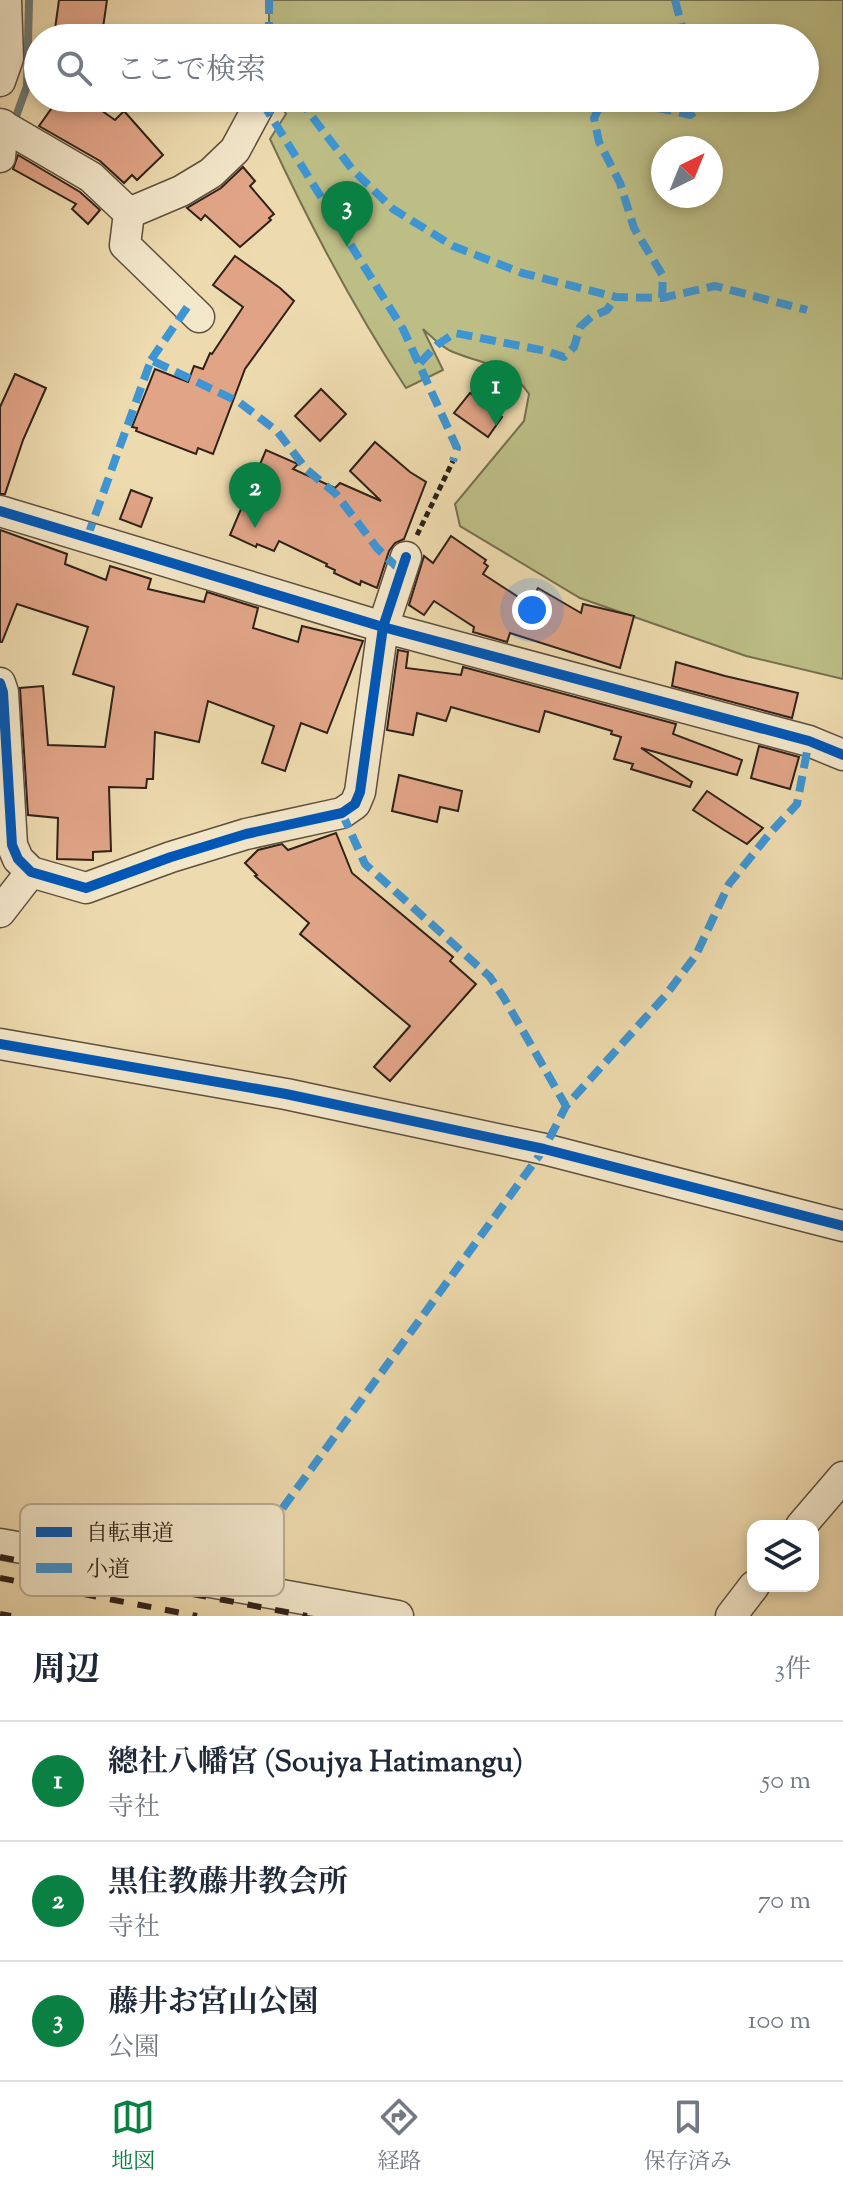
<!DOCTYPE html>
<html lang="ja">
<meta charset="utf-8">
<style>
body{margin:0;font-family:"Sorts Mill Goudy","Noto Serif JP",serif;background:#f2f2f3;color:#1f2937}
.controls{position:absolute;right:24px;bottom:24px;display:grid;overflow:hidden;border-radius:16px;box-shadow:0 4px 12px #0003}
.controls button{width:72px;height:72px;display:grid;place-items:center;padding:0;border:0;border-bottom:2px solid #e0e1e3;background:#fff;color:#1f2937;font:40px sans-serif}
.compass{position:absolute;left:651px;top:136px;width:72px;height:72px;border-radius:50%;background:#fff;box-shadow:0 4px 12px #0003;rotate:43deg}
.you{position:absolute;left:532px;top:610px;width:28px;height:28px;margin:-20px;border:6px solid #fff;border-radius:50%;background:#1a73e8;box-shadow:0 0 0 12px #1a73e833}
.badge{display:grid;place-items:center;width:52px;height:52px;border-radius:50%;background:#0b8043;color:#fff;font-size:26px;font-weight:700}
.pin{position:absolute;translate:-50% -66px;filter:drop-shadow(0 2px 4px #0008)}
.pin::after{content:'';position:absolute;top:42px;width:28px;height:24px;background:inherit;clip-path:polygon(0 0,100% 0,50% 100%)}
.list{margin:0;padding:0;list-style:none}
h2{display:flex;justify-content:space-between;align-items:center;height:104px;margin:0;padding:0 32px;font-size:34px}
h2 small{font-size:26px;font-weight:400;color:#747a83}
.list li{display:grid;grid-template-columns:52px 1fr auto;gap:24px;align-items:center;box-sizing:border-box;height:120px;padding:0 32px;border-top:2px solid #e0e1e3}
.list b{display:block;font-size:30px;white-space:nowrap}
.list p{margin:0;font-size:26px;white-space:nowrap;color:#747a83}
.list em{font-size:26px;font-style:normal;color:#747a83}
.icon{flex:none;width:44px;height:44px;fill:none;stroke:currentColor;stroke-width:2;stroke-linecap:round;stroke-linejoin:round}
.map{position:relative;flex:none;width:843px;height:1616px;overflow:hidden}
.search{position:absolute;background:#fff;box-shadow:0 4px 12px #0003;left:24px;right:24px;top:24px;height:88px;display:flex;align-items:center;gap:20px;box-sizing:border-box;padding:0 28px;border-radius:44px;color:#747a83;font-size:30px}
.sheet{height:464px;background:#fff}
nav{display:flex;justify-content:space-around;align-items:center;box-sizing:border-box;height:112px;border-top:2px solid #e0e1e3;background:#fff;font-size:22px;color:#747a83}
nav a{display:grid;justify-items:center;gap:4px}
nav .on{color:#0b8043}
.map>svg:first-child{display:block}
</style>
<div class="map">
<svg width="843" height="1616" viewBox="0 0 843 1616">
<rect width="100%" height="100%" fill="#eddaae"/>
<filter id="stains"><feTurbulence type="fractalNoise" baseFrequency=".0025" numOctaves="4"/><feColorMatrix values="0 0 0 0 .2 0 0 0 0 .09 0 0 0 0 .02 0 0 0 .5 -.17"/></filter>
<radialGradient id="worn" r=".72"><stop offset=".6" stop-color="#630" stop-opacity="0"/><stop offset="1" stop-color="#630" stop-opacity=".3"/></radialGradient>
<path fill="#bdbe86" stroke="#767050" stroke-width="2" fill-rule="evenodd" d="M269 0H843V679L746 656 580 598 460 526 455 504 524 421 529 394C508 363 484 365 453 352 442 348 432 337 423 329L443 370 406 388C354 309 310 225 270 139L286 114 277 98H805V38H280L281 30 269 31ZM663 148H711V196H663Z"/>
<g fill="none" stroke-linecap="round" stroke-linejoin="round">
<path stroke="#707c75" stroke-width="8" d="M14 122 27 86 29 1"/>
</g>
<g fill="#e1a487" stroke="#2f2119" stroke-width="2">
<path d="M59 0H107L102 35 55 29Z"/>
<path d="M59 98H73L84 106 88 101 115 120 124 111 163 155 137 180 132 175 124 183 100 161 39 126Z"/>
<path d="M18 155 80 192 100 210 88 224 72 209 76 204 13 169Z"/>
<path d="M243 167 255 181 250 186 274 214 269 218 271 220 240 247 205 215 201 220 187 208 221 188Z"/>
<path d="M235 256 280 288 294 301 245 369 213 454 198 448 196 454 136 431 137 428 132 427 155 369 188 382 194 366 203 369 210 353 212 354 243 307 213 285Z"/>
<path d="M15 374 46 388 23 440 5 494H0V407Z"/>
<path d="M321 389 346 414 320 441 295 416Z"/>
<path d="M487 389 507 403 498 414 502 417 488 437 454 413 470 393 479 400Z"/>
<path d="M375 442 410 472 426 482 404 539 395 543 389 551 377 588 361 581 360 585 334 573 335 570 326 566 327 564 279 541 274 551 257 544 256 547 230 535 266 450 298 464 293 469 335 488 340 483 381 501 350 471Z"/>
<path d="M131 490 152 498 141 527 120 519Z"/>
<path d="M0 530 67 554 65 564 106 580 110 566 151 579 148 589 204 602 207 592 258 608 253 628 298 642 302 626 363 641 327 733 301 723 285 771 262 763 274 726 208 701 199 742 155 732 153 779H147L146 788 109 787 111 851 93 852V860L57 859 58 818 28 815 20 688 43 686 48 745 105 747 114 687 73 674 88 627 17 604 2 642H0Z"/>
<path d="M451 536 486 560 484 563 488 566 483 574 529 604 538 588 581 613 583 604 634 616 620 668 510 633 507 642 473 632 474 627 434 601 424 615 409 605 424 556 433 563Z"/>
<path d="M398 650 408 652 406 668 461 675 463 667 676 724 673 734 742 760 737 775 641 748 692 782 690 787 631 769 633 764 614 759 621 737 611 734 612 731 545 711 539 732 451 707 446 721 417 713 413 735 387 730Z"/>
<path d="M676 662 725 676 798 693 792 718 672 686Z"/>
<path d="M759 746 799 757 790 789 751 778Z"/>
<path d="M399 775 462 791 458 811 440 807 437 822 392 811Z"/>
<path d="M707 791 763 828 747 844 724 830 693 810Z"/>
<path d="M336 833 352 873 453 957 450 961 476 984 390 1081 374 1067 410 1026 300 934 309 923 255 876 257 875 245 863 258 850 282 844 288 850Z"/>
</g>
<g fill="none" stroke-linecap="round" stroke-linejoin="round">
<g stroke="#5e4f3e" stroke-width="33">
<g id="street">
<path d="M0 81 8 58 6 0"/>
<path d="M0 124 91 177 129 213"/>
<path d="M0 157 3 125"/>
<path d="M199 317 125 245 129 213 181 191 211 173 235 150 263 98"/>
<path d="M0 511 383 627 809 741 843 755"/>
<path d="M0 683 3 692 12 845 18 859 31 872 86 888 171 857 246 834 342 813 355 804 360 792 383 627 406 557"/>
<path d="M0 912 31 872"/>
<path d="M0 1044 286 1094 544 1149 843 1226"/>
<path d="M801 1526 843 1477"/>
<path d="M0 1544 398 1616"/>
<path d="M731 1616 754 1586"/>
</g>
</g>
<path stroke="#2f2119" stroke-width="5" stroke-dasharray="6 4" stroke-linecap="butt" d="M417 535 453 461"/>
<use href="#street" stroke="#f3e7ca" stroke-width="30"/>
<g stroke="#2f2119" stroke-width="6" stroke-dasharray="14 14" stroke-linecap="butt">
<path d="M0 1557 307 1616"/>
<path d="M0 1578 197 1616"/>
<path d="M0 1614 11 1616"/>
</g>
<g stroke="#3d95d4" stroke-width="8" stroke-dasharray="16 8" stroke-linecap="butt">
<path d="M675 0 685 38"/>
<path d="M269 38V0"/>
<path d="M298 98 352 169 393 209 453 246 522 273 616 297 662 298 715 286 807 310"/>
<path d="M262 102 403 329 457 448 453 461"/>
<path d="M662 298 663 276 634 228 620 183 599 142 594 118 599 108C629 101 661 108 690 115 697 111 703 107 701 98"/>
<path d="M151 360 188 306"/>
<path d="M420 363 437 345 455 333 546 351 564 357 574 347 580 327 591 317 607 310 616 297"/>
<path d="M87 538 151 360 239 402 277 431 306 469 336 494 377 548 401 571"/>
<path d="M342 813 365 864 490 977 504 998 566 1106"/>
<path d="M226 1586 544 1149 566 1106 665 996 696 955 729 884 771 832 797 804 809 741"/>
</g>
<g stroke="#f3e7ca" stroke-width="15">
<g id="cycleway">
<path d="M0 511 383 627 809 741 843 755"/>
<path d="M0 683 3 692 12 845 18 859 31 872 86 888 171 857 246 834 342 813 355 804 360 792 383 627 406 557"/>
<path d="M0 1044 286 1094 544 1149 843 1226"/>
</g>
</g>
<use href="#cycleway" stroke="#0057b8" stroke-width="10"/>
</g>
<rect x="20" y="1504" width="264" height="92" rx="12" fill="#f3e7ca" stroke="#b8ac95" stroke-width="2"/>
<rect x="36" y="1527" width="36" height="10" fill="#0057b8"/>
<rect x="36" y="1563" width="36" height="10" fill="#3d95d4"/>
<g font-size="22" fill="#2f2119">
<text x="86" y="1540">自転車道</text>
<text x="86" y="1576">小道</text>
</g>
<rect width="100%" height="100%" filter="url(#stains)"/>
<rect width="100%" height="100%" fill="url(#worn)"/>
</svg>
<div class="controls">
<button><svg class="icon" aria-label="layers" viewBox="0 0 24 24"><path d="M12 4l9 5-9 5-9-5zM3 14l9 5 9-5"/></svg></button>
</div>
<svg class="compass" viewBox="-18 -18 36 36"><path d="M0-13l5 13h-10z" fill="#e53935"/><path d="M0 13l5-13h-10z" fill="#747a83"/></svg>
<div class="you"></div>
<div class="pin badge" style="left:496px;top:426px">1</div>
<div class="pin badge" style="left:255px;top:528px">2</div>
<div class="pin badge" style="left:347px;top:247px">3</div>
<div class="search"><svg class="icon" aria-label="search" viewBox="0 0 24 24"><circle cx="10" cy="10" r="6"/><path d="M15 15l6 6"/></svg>ここで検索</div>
</div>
<section class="sheet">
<h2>周辺<small>3件</small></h2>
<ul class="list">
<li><span class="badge">1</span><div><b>總社八幡宮 (Soujya Hatimangu)</b><p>寺社</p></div><em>50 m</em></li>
<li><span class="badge">2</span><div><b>黒住教藤井教会所</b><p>寺社</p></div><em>70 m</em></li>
<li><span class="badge">3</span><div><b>藤井お宮山公園</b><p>公園</p></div><em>100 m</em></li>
</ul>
</section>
<nav>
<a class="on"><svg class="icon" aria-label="map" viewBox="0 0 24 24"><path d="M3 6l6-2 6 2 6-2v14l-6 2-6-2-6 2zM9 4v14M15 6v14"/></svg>地図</a>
<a><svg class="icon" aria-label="directions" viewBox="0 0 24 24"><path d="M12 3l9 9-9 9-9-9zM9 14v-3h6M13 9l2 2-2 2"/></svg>経路</a>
<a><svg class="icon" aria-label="saved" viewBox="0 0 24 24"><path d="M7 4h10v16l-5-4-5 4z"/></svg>保存済み</a>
</nav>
